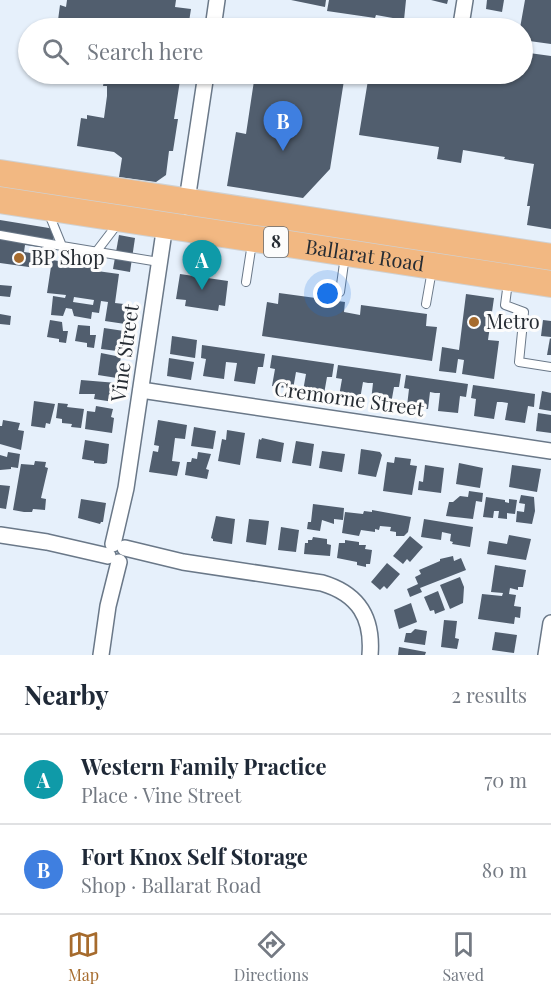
<!DOCTYPE html>
<meta charset="utf-8">
<style>
body{margin:0;font-family:"Playfair Display",serif;background:#f2f2f3;color:#1f2937}
.you{position:absolute;left:328px;top:294px;width:21px;height:21px;margin:-15px;border:4px solid #fff;border-radius:50%;background:#1a73e8;box-shadow:0 0 0 9px #1a73e833}
.badge{display:grid;place-items:center;width:39px;height:39px;border-radius:50%;background:#a66b2d;color:#fff;font-size:20px;font-weight:700}
.pin{position:absolute;translate:-50% -50px;filter:drop-shadow(0 2px 3px #0008)}
.pin::after{content:'';position:absolute;top:32px;width:21px;height:18px;background:inherit;clip-path:polygon(0 0,100% 0,50% 100%)}
.list{margin:0;padding:0;list-style:none}
h2{display:flex;justify-content:space-between;align-items:center;height:78px;margin:0;padding:0 24px;font-size:26px}
h2 small{font-size:20px;font-weight:400;color:#747a83}
.list li{display:grid;grid-template-columns:39px 1fr auto;gap:18px;align-items:center;box-sizing:border-box;height:90px;padding:0 24px;border-top:2px solid #e0e1e3}
.list b{display:block;font-size:22px;white-space:nowrap}
.list p{margin:0;font-size:20px;white-space:nowrap;color:#747a83}
.list em{font-size:20px;font-style:normal;color:#747a83}
.icon{flex:none;width:33px;height:33px;fill:none;stroke:currentColor;stroke-width:2;stroke-linecap:round;stroke-linejoin:round}
.map{position:relative;flex:none;width:551px;height:655px;overflow:hidden}
.search{position:absolute;background:#fff;box-shadow:0 2px 4px #0004;left:18px;right:18px;top:18px;height:66px;display:flex;align-items:center;gap:15px;box-sizing:border-box;padding:0 21px;border-radius:33px;color:#747a83;font-size:22px}
.sheet{height:258px;background:#fff}
nav{display:flex;justify-content:space-around;align-items:center;box-sizing:border-box;height:84px;border-top:2px solid #e0e1e3;background:#fff;font-size:16px;color:#747a83}
nav a{display:grid;justify-items:center;gap:3px}
nav .on{color:#a66b2d}
.map>svg:first-child{display:block}
</style>
<div class="map">
<svg width="551" height="655" viewBox="0 0 551 655">
<rect width="100%" height="100%" fill="#e6f0fb"/>
<g fill="#515e6e" fill-rule="evenodd">
<path d="M67 0H176L175 7 191 9 188 28H57L60 5 66 7Z"/>
<path d="M291 0H326L325 7Z"/>
<path d="M329 0H406L404 20 376 15 375 18 327 11Z"/>
<path d="M431 0H448L447 4Z"/>
<path d="M487 0H504L502 12 486 9Z"/>
<path d="M525 0H551V44L522 40V28H520Z"/>
<path d="M264 18 326 27V28H262Z"/>
<path d="M522 52 551 56V229L527 225 530 206H527L534 164 504 159 505 157 463 150 461 163 437 159 439 147 359 135 369 74H522Z"/>
<path d="M105 74H181L174 119H178L173 151H169L166 175 156 182 119 177 122 158 114 152 77 146 81 118 87 119V115L104 118 107 96V86H103Z"/>
<path d="M255 74H345L330 169 303 198 227 186 236 132 246 134Z"/>
<path d="M0 220 55 229 52 249 25 245 24 252 38 254 36 268 0 263Z"/>
<path d="M119 235 135 238 130 272 113 269Z"/>
<path d="M52 260 98 267 97 271 119 274 115 303 124 304 123 311 129 312 125 324 105 321 108 302 101 301 99 313 92 312 91 319 74 316 72 309 66 308 63 316 51 315 53 296 65 298 66 295 47 293ZM74 297 94 300 93 305 73 302Z"/>
<path d="M180 274 228 281 225 306 219 305 218 311 185 306 186 300 176 299Z"/>
<path d="M0 285 12 286 10 297 0 296Z"/>
<path d="M279 293 345 302 344 312 360 315 361 305 427 314 426 326 437 327 432 361 262 336 267 302 278 304Z"/>
<path d="M466 294 494 298 488 340 499 341 494 379 462 374 464 360 458 359 456 373 439 371 442 347 459 350Z"/>
<path d="M0 314 11 316 10 325 0 324Z"/>
<path d="M50 320 62 322 63 331H68L66 343 59 342V339L47 337Z"/>
<path d="M543 320 551 321V337L541 336Z"/>
<path d="M78 325 90 326V335H96L94 348 87 347V343L75 341Z"/>
<path d="M104 328 124 331V345L118 344 117 351 101 349Z"/>
<path d="M172 336 197 340 195 358 170 354Z"/>
<path d="M550 338 551 339V355H547Z"/>
<path d="M202 345 265 354 263 367H258L255 384 234 381 237 363 226 362 224 379 203 376 206 359 201 358Z"/>
<path d="M101 353 121 357 117 378 98 375Z"/>
<path d="M272 355 334 364 332 377H327L324 394 303 391 306 374 296 372 293 389 272 386 275 369 270 368Z"/>
<path d="M169 358 194 362 191 380 167 376Z"/>
<path d="M338 365 401 374 399 387H394L391 404 371 401 373 383H368L363 382 360 399 339 396 342 379 336 378Z"/>
<path d="M406 375 468 384 466 397 460 396 458 413 438 411 440 393H435L430 392 428 409 407 406 409 389 404 388Z"/>
<path d="M81 380 117 383 114 402 94 399 95 394H79Z"/>
<path d="M473 385 535 394 534 407 528 406 525 423 505 420 508 403 502 402H497L494 419 474 416 476 399 471 398Z"/>
<path d="M542 391 551 393V411L539 409Z"/>
<path d="M34 401 55 404 50 424 46 423 45 428 31 426Z"/>
<path d="M58 403 68 404 67 407 84 409 81 428 71 427 72 424 62 423V419L56 418Z"/>
<path d="M96 406 113 409 111 417 114 418 112 433 85 429 87 411 95 412Z"/>
<path d="M538 413 551 415V433L536 431Z"/>
<path d="M3 420 20 423 18 430 24 431 21 450 0 444V426H2Z"/>
<path d="M158 420 187 425 185 439 175 438 172 461 180 462 177 476 149 472 153 451 158 452 159 446 154 445Z"/>
<path d="M194 427 216 431 213 449 191 446Z"/>
<path d="M227 430 245 433 240 465 218 461 222 439 226 440Z"/>
<path d="M262 438 284 443 281 462 256 458 259 439 261 440Z"/>
<path d="M85 440 109 444 107 463 104 464 94 463V461L82 459Z"/>
<path d="M296 441 314 444 311 466 292 463Z"/>
<path d="M361 449 380 452 382 455 376 477 358 474Z"/>
<path d="M322 451 345 454 342 472 319 468Z"/>
<path d="M8 452 20 454 18 468 11 467V469L0 470V455L7 457Z"/>
<path d="M198 452 211 454 206 469 209 470 207 479 185 475 187 462H191L192 458 197 459Z"/>
<path d="M395 457 411 459 410 465 417 466 412 495 383 491 387 462 394 463Z"/>
<path d="M35 461 46 462 45 467 48 468 41 498 46 499 45 510 33 509 32 512H24L13 510 21 464 34 465Z"/>
<path d="M459 463 483 468 480 488 456 484Z"/>
<path d="M425 465 444 468 441 493 418 490 419 481 423 482Z"/>
<path d="M512 465 541 469 537 492 509 487Z"/>
<path d="M0 485 10 486 6 509 0 508Z"/>
<path d="M469 491 483 493 482 502 476 501 473 519 446 516 449 502H453L460 496 468 497Z"/>
<path d="M521 495 534 497 535 511 532 524 516 522 517 511 524 512 525 504 519 503Z"/>
<path d="M486 497 505 500V502L509 503V499L517 500 515 514 507 513V519L498 518 499 511H494L493 518 483 517Z"/>
<path d="M81 499 106 503 103 522H101L100 524 78 518Z"/>
<path d="M313 504 344 508 343 520 334 519V524L322 520 320 531 307 529 308 522H311Z"/>
<path d="M372 510 411 517 408 532 404 536H396V532L390 531 391 527 380 526 379 530 375 529V532L361 530 359 536 342 533 345 512 363 514 364 511 372 512Z"/>
<path d="M216 516 235 519 232 544 213 541V539L211 538Z"/>
<path d="M249 519 269 521 266 545 246 542Z"/>
<path d="M424 519 473 527 470 547 452 544 453 542 450 541 451 534 442 532 441 540 421 537Z"/>
<path d="M281 527 299 530 296 552 278 550Z"/>
<path d="M509 535 531 539 526 560 487 554 489 541 507 544Z"/>
<path d="M410 536 423 547 410 562 407 559 403 564 393 556Z"/>
<path d="M313 537 327 539V544L331 545 330 556 304 554 305 543H308V540H312Z"/>
<path d="M345 540 359 542V545H366L365 549 372 550 370 564H366V567L357 565V562L337 558 339 543H345Z"/>
<path d="M453 556 454 561 461 558 466 570 420 588 422 592 410 597 407 589 418 584 415 577 421 574 419 570 440 561V559Z"/>
<path d="M387 563 400 574 387 589 384 586 380 590 371 582Z"/>
<path d="M495 565 526 570 523 587H518V590L510 588 509 594 516 595 514 606 521 607 520 618 515 617 514 624 478 619 482 594 502 596 503 593 491 592Z"/>
<path d="M460 577 464 587 463 603 450 609 440 585Z"/>
<path d="M438 591 445 610 435 614 434 610 430 611 424 597Z"/>
<path d="M411 603 417 622 399 629 394 610Z"/>
<path d="M444 620 457 621 455 638 459 639 457 649 441 647Z"/>
<path d="M415 629 427 631 425 645 404 642 406 633H411Z"/>
<path d="M495 632 517 635 514 653 492 650Z"/>
<path d="M399 647 426 652 425 655H398Z"/>
</g>
<g fill="none" stroke-linecap="round" stroke-linejoin="round">
<g stroke="#6a7888" stroke-width="10">
<g id="service">
<path d="M49 214 62 246 159 262"/>
<path d="M0 235 62 246"/>
<path d="M96 252 119 222"/>
<path d="M246 282 252 243"/>
<path d="M508 282 505 305 524 312 519 362 551 367"/>
<path d="M340 292 345 256"/>
<path d="M426 304 432 270"/>
</g>
</g>
<g stroke="#6a7888" stroke-width="18">
<g id="minor">
<path d="M461 25 465 0"/>
<path d="M213 28 217 0"/>
<path d="M186 207 206 74"/>
<path d="M141 390 551 451"/>
<path d="M0 535 47 542 108 556"/>
<path d="M113 544 126 488 165 225"/>
<path d="M125 548 183 562 322 583C359 594 373 618 370 655"/>
<path d="M101 655 108 606 119 562"/>
<path d="M546 655 551 623"/>
</g>
</g>
<g stroke="#cfd1d2" stroke-width="28">
<g id="trunk">
<path d="M0 173 551 257"/>
<path id="s1" d="M0 200 551 284"/>
</g>
</g>
<use href="#service" stroke="#fff" stroke-width="8"/>
<use href="#minor" stroke="#fff" stroke-width="15"/>
<use href="#trunk" stroke="#f2b882" stroke-width="26"/>
</g>
<g fill="#a66b2d" stroke="#fcfcfc" stroke-width="2">
<circle cx="19" cy="258" r="6"/>
<circle cx="474" cy="322" r="6"/>
</g>
<g text-anchor="middle" stroke-width="6" stroke-linejoin="round" paint-order="stroke">
<rect fill="#fcfcfc" stroke="#666a6f" stroke-width="1.5" x="264" y="227" width="24" height="30" rx="4.5"/>
<g font-size="18" font-weight="bold" fill="#262c33">
<text x="276" y="248">8</text>
</g>
<g font-size="20" fill="#262c33" stroke="#fcfcfc">
<text dy="7" stroke="none"><textPath href="#s1" startOffset="369">Ballarat Road</textPath></text>
<text transform="translate(125 353) rotate(-82)" y="7">Vine Street</text>
<text transform="translate(349 399) rotate(8)" y="7">Cremorne Street</text>
</g>
<g font-size="20" fill="#262c33" stroke="#fcfcfc" text-anchor="start">
<text x="31" y="265">BP Shop</text>
<text x="486" y="329">Metro</text>
</g>
</g>
</svg>
<div class="you"></div>
<div class="pin badge" style="left:202px;top:290px;background:#0f9aa8">A</div>
<div class="pin badge" style="left:283px;top:151px;background:#3f7fe0">B</div>
<div class="search"><svg class="icon" aria-label="search" viewBox="0 0 24 24"><circle cx="10" cy="10" r="6"/><path d="M15 15l6 6"/></svg>Search here</div>
</div>
<section class="sheet">
<h2>Nearby<small>2 results</small></h2>
<ul class="list">
<li><span class="badge" style="background:#0f9aa8">A</span><div><b>Western Family Practice</b><p>Place · Vine Street</p></div><em>70 m</em></li>
<li><span class="badge" style="background:#3f7fe0">B</span><div><b>Fort Knox Self Storage</b><p>Shop · Ballarat Road</p></div><em>80 m</em></li>
</ul>
</section>
<nav>
<a class="on"><svg class="icon" aria-label="map" viewBox="0 0 24 24"><path d="M3 6l6-2 6 2 6-2v14l-6 2-6-2-6 2zM9 4v14M15 6v14"/></svg>Map</a>
<a><svg class="icon" aria-label="directions" viewBox="0 0 24 24"><path d="M12 3l9 9-9 9-9-9zM9 14v-3h6M13 9l2 2-2 2"/></svg>Directions</a>
<a><svg class="icon" aria-label="saved" viewBox="0 0 24 24"><path d="M7 4h10v16l-5-4-5 4z"/></svg>Saved</a>
</nav>
